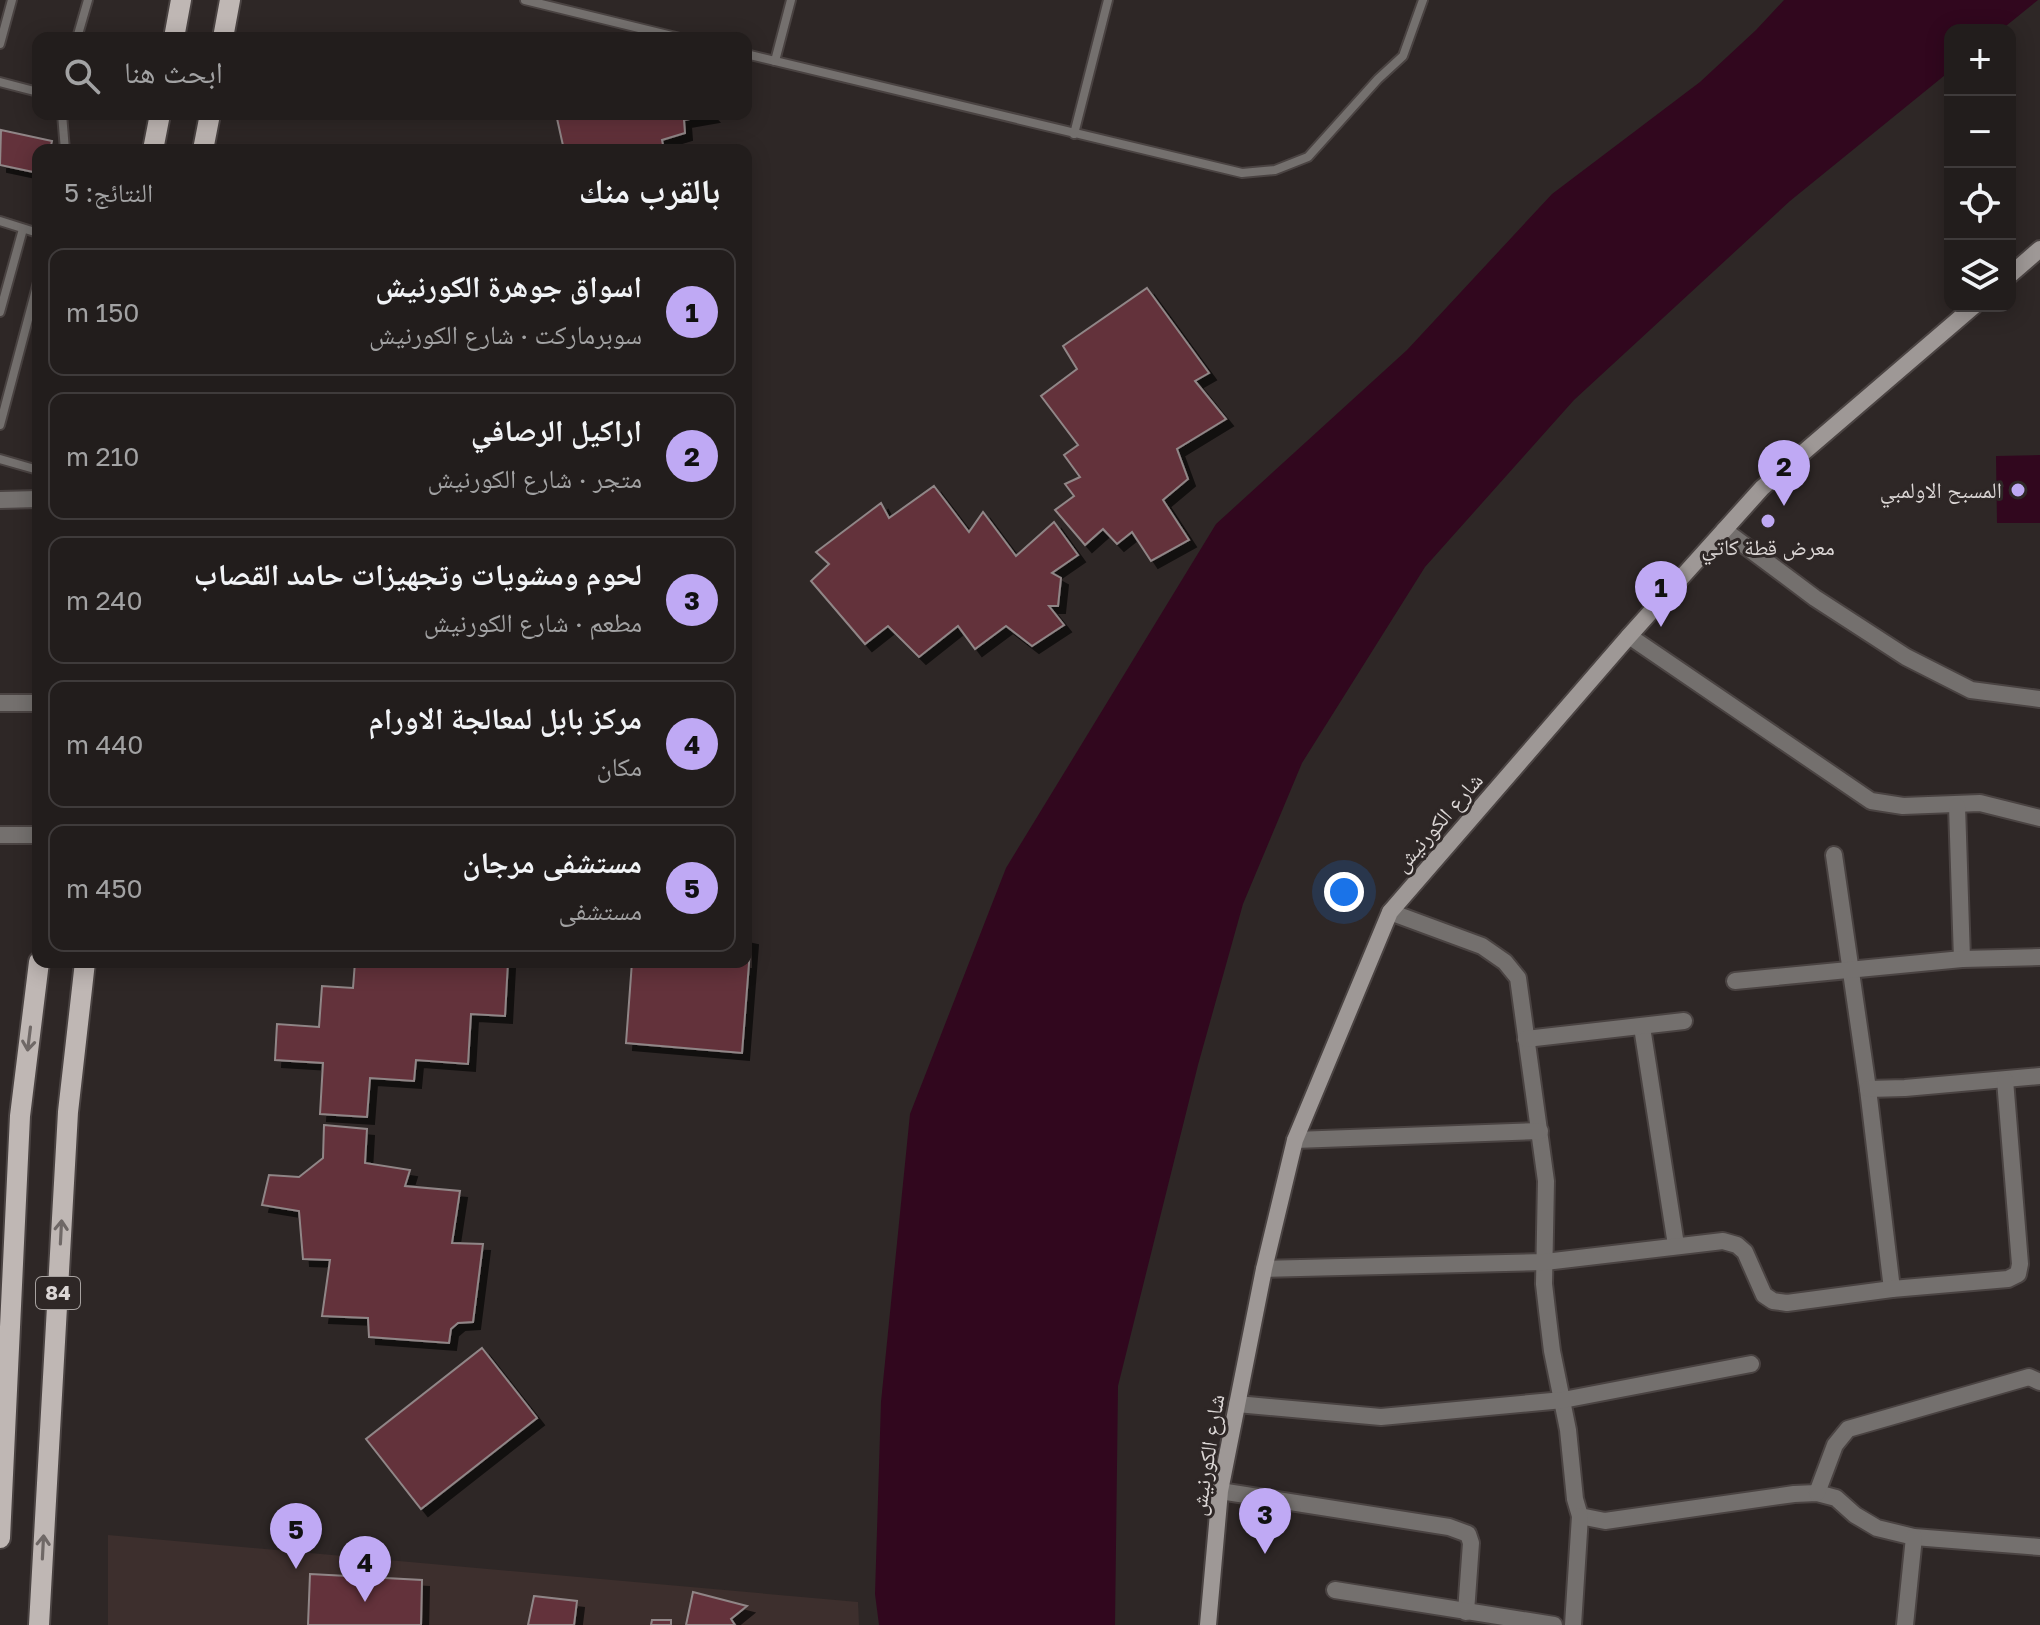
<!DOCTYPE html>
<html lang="ar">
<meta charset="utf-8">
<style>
body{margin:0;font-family:"Golos Text","Noto Naskh Arabic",sans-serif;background:#2e2a29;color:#f1f3f6;direction:rtl}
.controls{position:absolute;right:24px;top:24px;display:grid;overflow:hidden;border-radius:16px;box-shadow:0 4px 20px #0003}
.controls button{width:72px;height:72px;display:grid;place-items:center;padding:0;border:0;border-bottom:2px solid #3f3b3b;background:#221d1c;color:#f1f3f6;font:40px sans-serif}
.you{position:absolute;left:1344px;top:892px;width:28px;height:28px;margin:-20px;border:6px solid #fff;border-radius:50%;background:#1a73e8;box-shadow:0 0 0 12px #1a73e833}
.badge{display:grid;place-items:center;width:52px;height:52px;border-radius:50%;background:#bfa9f4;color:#111;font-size:26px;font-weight:700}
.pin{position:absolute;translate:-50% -66px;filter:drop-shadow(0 2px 4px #0008)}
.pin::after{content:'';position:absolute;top:42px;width:28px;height:24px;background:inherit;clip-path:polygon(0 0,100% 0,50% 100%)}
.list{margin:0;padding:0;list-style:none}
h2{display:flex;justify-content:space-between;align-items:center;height:104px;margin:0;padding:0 32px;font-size:34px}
h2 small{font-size:26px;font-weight:400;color:#a2a2a3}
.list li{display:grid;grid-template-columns:52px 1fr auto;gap:24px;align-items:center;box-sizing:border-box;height:128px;margin:0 16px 16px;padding:0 16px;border:2px solid #3f3b3b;border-radius:16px}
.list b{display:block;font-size:30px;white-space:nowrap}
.list p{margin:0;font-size:26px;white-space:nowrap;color:#a2a2a3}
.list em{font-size:26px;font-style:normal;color:#a2a2a3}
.icon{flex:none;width:44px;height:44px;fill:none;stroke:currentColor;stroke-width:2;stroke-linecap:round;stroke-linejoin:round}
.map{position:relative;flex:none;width:2040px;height:1625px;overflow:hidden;direction:ltr}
.search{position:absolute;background:#221d1c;box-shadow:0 4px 20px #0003;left:32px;top:32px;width:720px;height:88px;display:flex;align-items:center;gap:20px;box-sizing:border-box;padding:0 28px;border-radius:16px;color:#a2a2a3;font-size:30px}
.panel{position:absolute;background:#221d1c;box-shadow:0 4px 20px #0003;left:32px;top:144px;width:720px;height:824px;border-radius:16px;direction:rtl}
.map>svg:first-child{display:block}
</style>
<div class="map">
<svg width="2040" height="1625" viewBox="0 0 2040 1625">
<defs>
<filter id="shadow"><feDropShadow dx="7" dy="7" stdDeviation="0" flood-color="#0009"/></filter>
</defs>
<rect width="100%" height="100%" fill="#2e2726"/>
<path fill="#3d2f2d" d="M108 1535 858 1602 859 1625H108Z"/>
<g fill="#31071e">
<path d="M1784 0H2038L2001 30H1950V71L1790 201 1574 400 1425 567 1302 763 1243 904 1198 1065 1118 1386 1115 1625H879L875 1594 881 1402 910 1114 1006 868 1216 524 1407 350 1552 194 1700 82 1756 30Z"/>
<path d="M2040 455V523H1997L1996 456Z"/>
</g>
<g fill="#64323b" stroke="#908687" stroke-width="2" filter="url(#shadow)">
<path d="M556 114H711L712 115 684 120 685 133 662 140 664 150H594V147L564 150Z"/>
<path d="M1 130 52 141 50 150H38V173L0 165Z"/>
<path d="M1147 288 1209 373 1195 381 1226 419 1177 449 1188 479 1163 500 1189 540 1151 561 1132 532 1117 544 1103 529 1085 545 1055 510 1074 496 1065 484 1080 477 1064 455 1078 445 1041 396 1077 369 1063 346Z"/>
<path d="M934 486 969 532 983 512 1016 556 1054 522 1078 555 1052 573 1061 578 1058 606H1049L1064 625 1032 646 1006 626 975 649 958 626 919 657 888 626 865 644 811 581 829 564 816 552 881 503 889 518Z"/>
<path d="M746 937 751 938 742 1053 626 1043 632 962H746Z"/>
<path d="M355 962H508L505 1016 471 1014 468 1064 416 1060 414 1081 370 1078 367 1117 320 1114 323 1063 275 1060 277 1024 319 1027 322 986 353 988Z"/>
<path d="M324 1125 367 1129 365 1163 410 1170 405 1186 460 1191 452 1243 483 1244 473 1322 458 1323 451 1329 449 1343 369 1337 368 1318 322 1316 330 1260 303 1259 299 1211 262 1205 269 1175 299 1177 323 1158Z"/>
<path d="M482 1348 537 1418 421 1509 366 1439Z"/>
<path d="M310 1574 422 1580 421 1625H308Z"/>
<path d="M693 1592 747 1606 731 1619 735 1625H686Z"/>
<path d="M534 1596 577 1601 574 1625H528Z"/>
<path d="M652 1620H671V1625H651Z"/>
</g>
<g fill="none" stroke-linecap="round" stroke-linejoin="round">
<g stroke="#4a4342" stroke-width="12">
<g id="lane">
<path d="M525 0 680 38"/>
<path d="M77 38 88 0"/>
<path d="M0 44 12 0"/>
<path d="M746 54 1242 173 1275 170 1308 157 1378 79 1403 56 1423 0"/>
<path d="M775 61 791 0"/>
<path d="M0 82 38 92"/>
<path d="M62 114 65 150"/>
<path d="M1074 134 1108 0"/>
<path d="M0 221 38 233"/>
<path d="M0 312 23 229"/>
<path d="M0 425 38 282"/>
<path d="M0 459 38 470"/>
</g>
</g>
<g stroke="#4a4342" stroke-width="20">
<g id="street">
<path d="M0 500 38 499"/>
<path d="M1724 530 1815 598 1906 657 1971 690 2040 699"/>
<path d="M1629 636 1871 801 1903 806 1980 803 2040 818"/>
<path d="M0 703H38"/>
<path d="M1957 806 1962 959"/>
<path d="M0 835H38"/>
<path d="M1834 855 1868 1089 1892 1289"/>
<path d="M1390 912 1482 946 1505 962 1518 978 1546 1181 1544 1284 1547 1310 1552 1351 1568 1430 1575 1499 1580 1516 1605 1521 1794 1494 1817 1493 1836 1498 1855 1515 1877 1528 1914 1537 2040 1547"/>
<path d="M1735 981 1962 959 2040 957"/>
<path d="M1642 1027 1676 1245"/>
<path d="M1526 1039 1684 1021"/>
<path d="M1868 1089 1905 1088 2040 1076"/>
<path d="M1295 1140 1540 1131"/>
<path d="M1264 1269 1545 1262 1723 1241 1737 1245 1745 1252 1764 1295 1773 1301 1787 1303 1892 1289 2008 1279 2018 1274 2020 1264 2005 1080"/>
<path d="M1237 1404 1381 1417 1563 1400 1751 1364"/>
<path d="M1220 1491 1449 1527 1468 1534 1471 1543 1466 1612"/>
<path d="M1817 1493 1835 1445 1848 1429 2029 1377 2040 1382"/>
<path d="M1335 1590 1554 1625"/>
<path d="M1573 1625 1580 1516"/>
<path d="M1905 1625 1914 1537"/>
</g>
</g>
<g stroke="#4a4342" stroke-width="20">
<g id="secondary">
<path d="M2010 275 2040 249"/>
<path d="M1208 1625 1220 1491 1264 1269 1295 1140 1390 912 1629 636 1762 488 1974 306"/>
</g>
</g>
<g stroke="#4a4342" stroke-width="24">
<g id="primary">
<path d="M174 38 181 0"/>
<path d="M223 38 230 0"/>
<path d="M153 150 160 114"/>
<path d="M203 150 210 114"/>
<path d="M0 1538 20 1116 39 962"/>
<path d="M39 1625 68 1112 85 962"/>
</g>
</g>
<use href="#lane" stroke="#74706e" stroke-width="8"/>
<use href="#street" stroke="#74706e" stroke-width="16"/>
<use href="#secondary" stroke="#9e9896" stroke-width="16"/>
<use href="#primary" stroke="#bfb7b4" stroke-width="20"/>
</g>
<defs><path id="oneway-shaft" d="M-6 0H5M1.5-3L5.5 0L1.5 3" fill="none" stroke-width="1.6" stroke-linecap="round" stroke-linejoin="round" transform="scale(2)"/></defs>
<g stroke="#6f6866">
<use href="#oneway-shaft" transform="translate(29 1039) rotate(97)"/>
<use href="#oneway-shaft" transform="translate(61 1232) rotate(-87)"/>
<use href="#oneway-shaft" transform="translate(43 1547) rotate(-87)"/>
</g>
<g fill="#bfa9f4" stroke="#2e2726" stroke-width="3">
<circle cx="2018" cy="490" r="8"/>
<circle cx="1768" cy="521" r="8"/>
</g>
<g text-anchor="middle" stroke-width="6" stroke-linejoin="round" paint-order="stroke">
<rect fill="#2e2726" stroke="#a7a2a0" stroke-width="2" x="36" y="1277" width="44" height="32" rx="6"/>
<g font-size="20" font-weight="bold" fill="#dbd6d5">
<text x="58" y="1300">84</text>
</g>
<g font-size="22" fill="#dbd6d5" stroke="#2e2726" text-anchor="end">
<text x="2002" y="498">المسبح الاولمبي</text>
<text x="1768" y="555" text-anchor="middle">معرض قطة كاتي</text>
</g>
<g font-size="22" fill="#dbd6d5" stroke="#2e2726">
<text transform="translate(1438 822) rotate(-49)" y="8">شارع الكورنيش</text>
<text transform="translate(1207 1455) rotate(-81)" y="8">شارع الكورنيش</text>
</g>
</g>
</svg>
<div class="controls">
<button>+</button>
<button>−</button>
<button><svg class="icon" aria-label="locate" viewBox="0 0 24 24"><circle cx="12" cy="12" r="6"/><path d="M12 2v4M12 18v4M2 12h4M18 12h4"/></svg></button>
<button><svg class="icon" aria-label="layers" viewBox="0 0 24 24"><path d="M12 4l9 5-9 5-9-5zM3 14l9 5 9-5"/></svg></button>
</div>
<div class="you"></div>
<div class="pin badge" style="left:1661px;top:627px">1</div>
<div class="pin badge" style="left:1784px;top:506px">2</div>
<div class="pin badge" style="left:1265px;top:1554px">3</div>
<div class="pin badge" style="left:365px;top:1602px">4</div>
<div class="pin badge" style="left:296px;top:1569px">5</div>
<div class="search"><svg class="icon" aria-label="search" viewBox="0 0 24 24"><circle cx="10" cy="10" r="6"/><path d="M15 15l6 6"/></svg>ابحث هنا</div>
<section class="panel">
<h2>بالقرب منك<small>النتائج: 5</small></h2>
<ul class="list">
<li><span class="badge">1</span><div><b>اسواق جوهرة الكورنيش</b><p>سوبرماركت · شارع الكورنيش</p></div><em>150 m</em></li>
<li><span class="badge">2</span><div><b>اراكيل الرصافي</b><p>متجر · شارع الكورنيش</p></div><em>210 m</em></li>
<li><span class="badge">3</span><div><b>لحوم ومشويات وتجهيزات حامد القصاب</b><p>مطعم · شارع الكورنيش</p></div><em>240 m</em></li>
<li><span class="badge">4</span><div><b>مركز بابل لمعالجة الاورام</b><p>مكان</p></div><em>440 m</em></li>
<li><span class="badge">5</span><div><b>مستشفى مرجان</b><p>مستشفى</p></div><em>450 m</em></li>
</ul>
</section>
</div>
